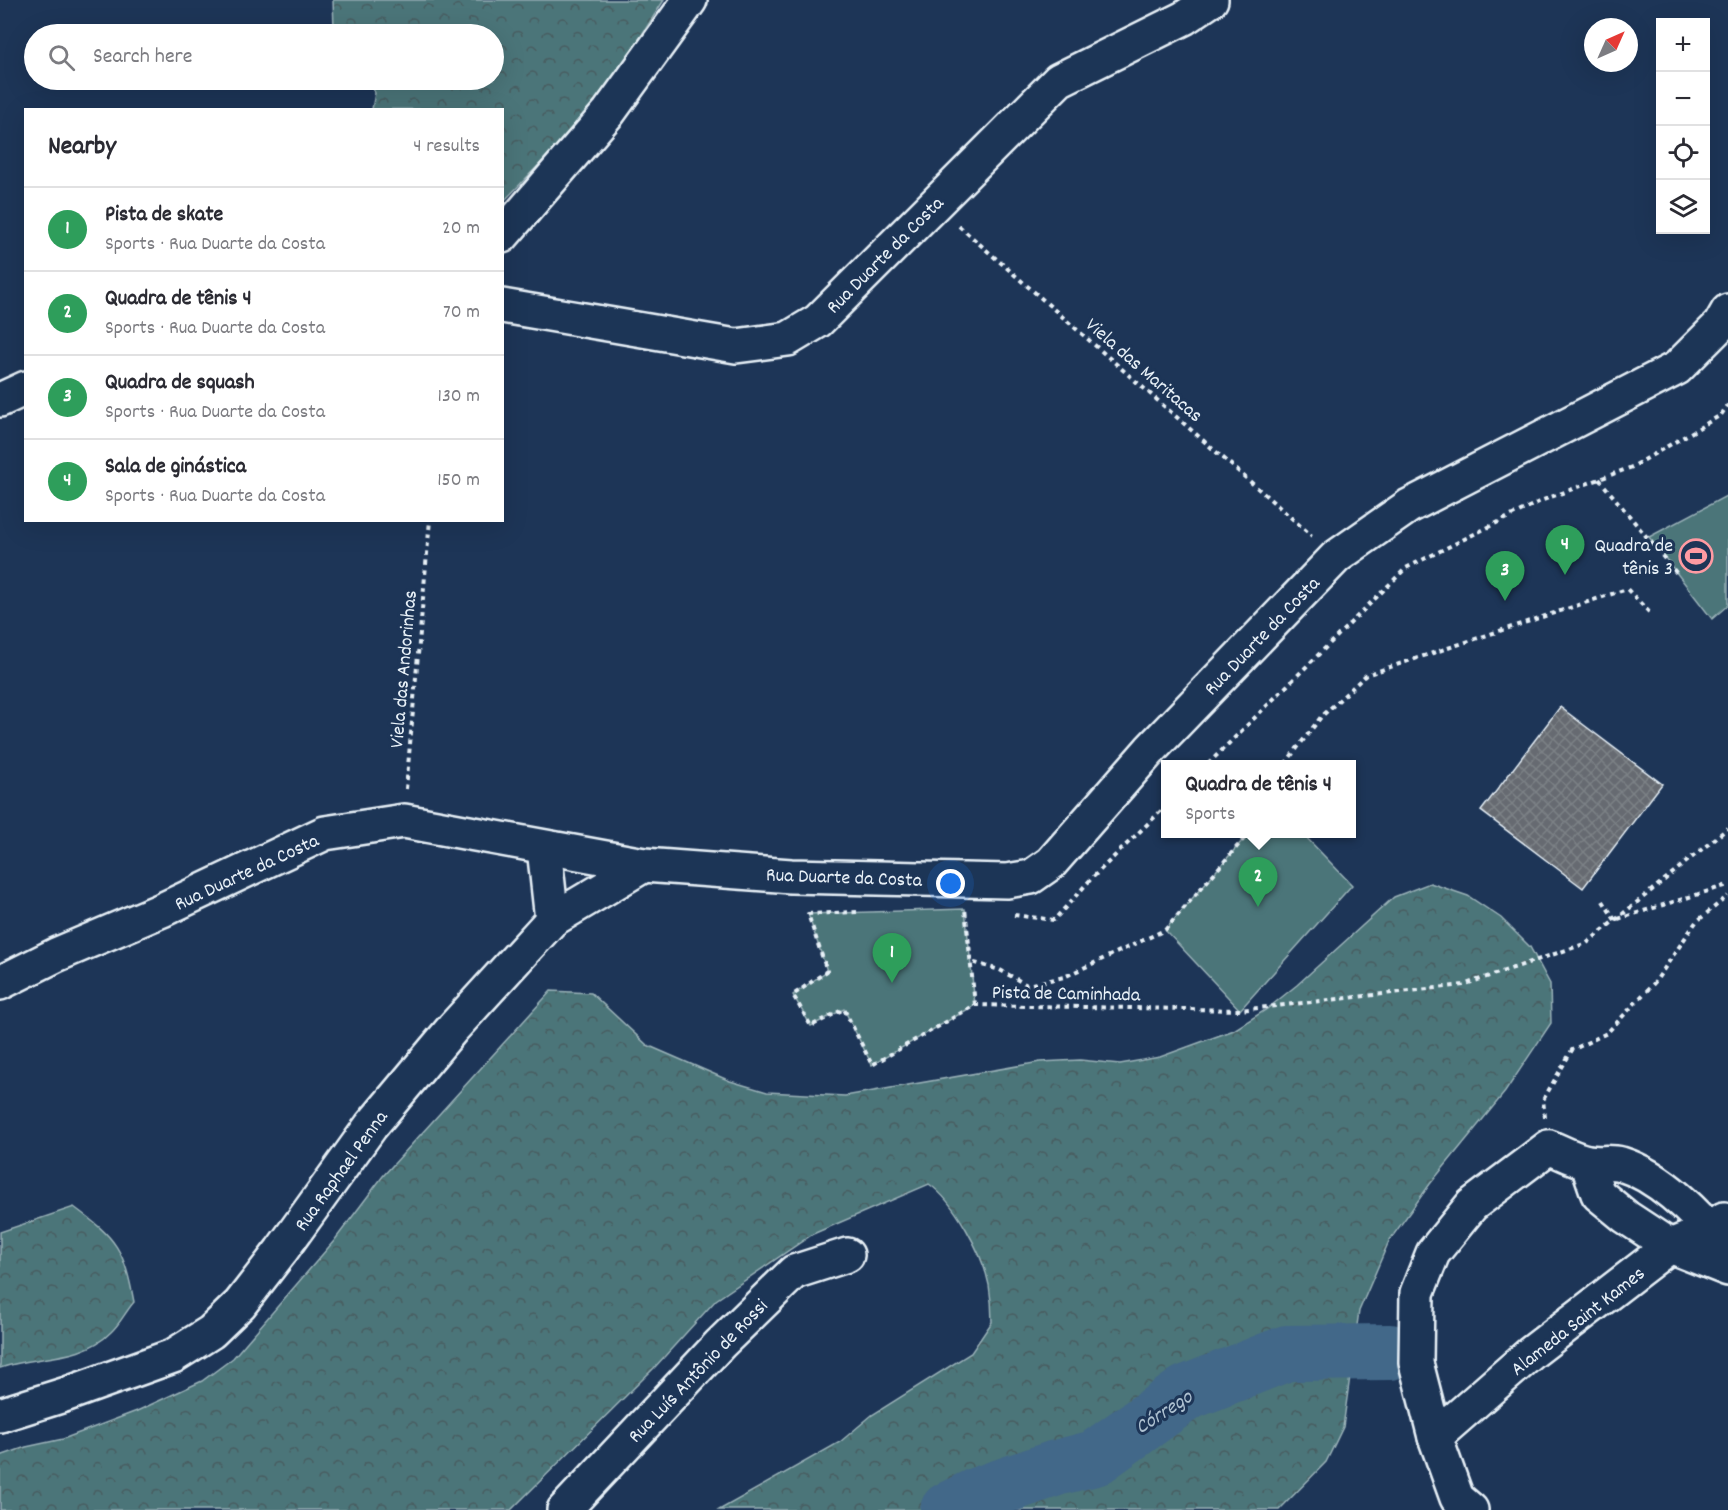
<!DOCTYPE html>
<meta charset="utf-8">
<style>
body{margin:0;font-family:Dekko,sans-serif;background:#f2f2f3;color:#2b2b33}
.controls{position:absolute;right:18px;top:18px;display:grid;overflow:hidden;border-radius:0px;box-shadow:0 6px 24px #0002}
.controls button{width:54px;height:54px;display:grid;place-items:center;padding:0;border:0;border-bottom:2px solid #e1e1e2;background:#fff;color:#2b2b33;font:30px sans-serif}
.compass{position:absolute;left:1584px;top:18px;width:54px;height:54px;border-radius:50%;background:#fff;box-shadow:0 6px 24px #0002;rotate:45deg}
.you{position:absolute;left:951px;top:884px;width:21px;height:21px;margin:-15px;border:4px solid #fff;border-radius:50%;background:#1a73e8;box-shadow:0 0 0 9px #1a73e833}
.badge{display:grid;place-items:center;width:39px;height:39px;border-radius:50%;background:#8a5d65;color:#fff;font-size:20px;font-weight:700}
.pin{position:absolute;translate:-50% -50px;filter:drop-shadow(0 2px 3px #0008)}
.pin::after{content:'';position:absolute;top:32px;width:21px;height:18px;background:inherit;clip-path:polygon(0 0,100% 0,50% 100%)}
.popup{position:absolute;left:1161px;top:760px;width:195px;height:78px;box-sizing:border-box;display:grid;place-content:center;border-radius:0px;background:#fff;filter:drop-shadow(0 2px 4px #0005);font-size:20px;white-space:nowrap;color:#7c7c81}
.popup b{font-size:22px;color:#2b2b33}
.popup::after{content:'';position:absolute;left:50%;top:100%;margin-left:-12px;border:12px solid transparent;border-top-color:#fff}
.list{margin:0;padding:0;list-style:none}
h2{display:flex;justify-content:space-between;align-items:center;height:78px;margin:0;padding:0 24px;font-size:26px}
h2 small{font-size:20px;font-weight:400;color:#7c7c81}
.list li{display:grid;grid-template-columns:39px 1fr auto;gap:18px;align-items:center;box-sizing:border-box;height:84px;padding:0 24px;border-top:2px solid #e1e1e2}
.list b{display:block;font-size:22px;white-space:nowrap}
.list p{margin:0;font-size:20px;white-space:nowrap;color:#7c7c81}
.list em{font-size:20px;font-style:normal;color:#7c7c81}
.icon{flex:none;width:33px;height:33px;fill:none;stroke:currentColor;stroke-width:2;stroke-linecap:round;stroke-linejoin:round}
.map{position:relative;flex:none;width:1728px;height:1510px;overflow:hidden}
.search{position:absolute;background:#fff;box-shadow:0 6px 24px #0002;left:24px;top:24px;width:480px;height:66px;display:flex;align-items:center;gap:15px;box-sizing:border-box;padding:0 21px;border-radius:33px;color:#7c7c81;font-size:22px}
.panel{position:absolute;background:#fff;box-shadow:0 6px 24px #0002;left:24px;top:108px;width:480px;height:414px;border-radius:0px}
.map>svg:first-child{display:block}
</style>
<div class="map">
<svg width="1728" height="1510" viewBox="0 0 1728 1510">
<defs>
<pattern id="forest-crowns" width="20" height="18" patternUnits="userSpaceOnUse" patternTransform="scale(1.5)"><rect width="20" height="18" fill="#4b7479"/><path d="M2 6a3 3 0 1 1 6 0M12 15a3 3 0 1 1 6 0" fill="none" stroke="#485c5f"/></pattern>
<pattern id="building-cross-hatch" width="8" height="8" patternUnits="userSpaceOnUse" patternTransform="scale(1.5)"><rect width="8" height="8" fill="#666b71"/><path d="M0 0l8 8M0 8l8-8" fill="none" stroke="#7c8186"/></pattern>
</defs>
<rect width="100%" height="100%" fill="#1d3557"/>
<filter id="ink" filterUnits="userSpaceOnUse"><feTurbulence type="fractalNoise" baseFrequency=".0167" numOctaves="2"/><feDisplacementMap in="SourceGraphic" scale="12" xChannelSelector="R" yChannelSelector="G"/><feConvolveMatrix kernelMatrix="1 2 1 2 8 2 1 2 1" color-interpolation-filters="sRGB"/></filter>
<g filter="url(#ink)">
<g fill="url(#forest-crowns)" stroke="#9ab2b8" stroke-width="1.5">
<path d="M333 0H664L610 85 586 116 503 202 502 110 372 109 375 93 369 80H494V34H341L334 27Z"/>
<path d="M1430 883 1468 896 1501 918 1530 947 1550 984 1551 1023 1505 1092 1430 1184 1389 1241 1359 1311 1343 1427 1326 1462 1279 1510H719L840 1442 872 1415 971 1353 992 1322C992 1310 991 1297 989 1285 983 1254 954 1201 929 1184L813 1234 716 1300 654 1368 511 1510H0V1456L26 1447 63 1439 137 1411 202 1381 233 1358 334 1241 383 1176 551 991 591 993 647 1045 730 1081 767 1092 845 1096 1040 1062 1080 1060 1120 1064 1160 1057 1234 1030 1267 1009 1297 985 1394 897Z"/>
<path d="M74 1207C117 1239 124 1249 134 1302 126 1311 120 1324 111 1332 82 1362 36 1355 0 1368V1232Z"/>
</g>
<g fill="#4b7479" stroke="#9ab2b8" stroke-width="1.5">
<path d="M1728 495V605L1712 619 1649 537Z"/>
<path d="M1248 834H1303L1352 885 1240 1010 1165 930Z"/>
<path d="M965 909 975 1005 872 1065 844 1009 811 1026 793 995 827 971 808 914Z"/>
</g>
<g fill="none" stroke-linecap="round" stroke-linejoin="round">
<path stroke="#426789" stroke-width="56" d="M948 1510 978 1495 1056 1468 1095 1458 1186 1393 1287 1353 1390 1352"/>
</g>
<path fill="url(#building-cross-hatch)" stroke="#e8f1f8" stroke-width="1.5" d="M1560 707 1662 784 1583 888 1481 811Z"/>
<g fill="none" stroke-linecap="round" stroke-linejoin="round">
<g stroke="#e8f1f8" stroke-width="38">
<g id="minor">
<path d="M502 236 609 112 690 0"/>
<path d="M502 306 736 346 788 339 818 321 1059 80 1184 18 1211 0"/>
<path d="M0 400 26 388"/>
<path d="M544 848 552 920"/>
<path d="M0 983 56 955 162 910 325 833 404 821 644 865 791 876 1007 881 1031 877 1051 863 1150 750 1336 557 1409 506 1677 368 1720 325 1728 311"/>
<path d="M1587 1162 1598 1194 1626 1217 1670 1246 1728 1269"/>
<path d="M0 1415 67 1394 173 1356 211 1332 240 1304 281 1251 371 1126 453 1028 552 920 644 865"/>
<path d="M1435 1437 1531 1353 1670 1246 1710 1230 1724 1219"/>
<path d="M564 1510 720 1344 794 1272 847 1255"/>
<path d="M1471 1510 1457 1498 1435 1437 1416 1363 1417 1293 1433 1253 1472 1205 1549 1147C1561 1152 1575 1160 1588 1162 1599 1164 1610 1161 1621 1164 1663 1177 1701 1218 1728 1251"/>
</g>
</g>
<g stroke="#e8f1f8" stroke-width="4" stroke-dasharray="4.5 4.5" stroke-linecap="butt">
<path d="M959 226 1312 536"/>
<path d="M1599 479 1678 575"/>
<path d="M1208 764 1406 568 1543 500 1632 467 1721 415 1728 405"/>
<path d="M1285 764 1321 717 1366 675 1627 589 1649 612"/>
<path d="M406 789 430 520"/>
<path d="M1603 901 1615 920"/>
<path d="M857 912 808 914 827 971 793 995 811 1026 844 1009 872 1065 975 1005 1240 1010 1463 985 1587 943 1728 828"/>
<path d="M1014 915 1054 920 1091 879 1165 807"/>
<path d="M1618 919 1728 885"/>
<path d="M975 1005 965 909 971 962 1000 970 1027 985 1064 977 1165 930 1248 834"/>
<path d="M1545 1117 1543 1100 1572 1050 1607 1033 1655 982 1696 922 1728 896"/>
</g>
<use href="#minor" stroke="#1d3557" stroke-width="33"/>
</g>
</g>
<defs>
<g id="stadium-ring" transform="scale(1.725)"><circle r="9.5" fill="#1d3557" stroke="#ff9aa2" stroke-width="1.5"/><path d="M0-5a6.5 5 0 1 0 0 10a6.5 5 0 1 0 0-10ZM-3.5-1.8h7v3.6h-7Z" fill="#ff9aa2"/></g>
</defs>
<g fill-rule="evenodd">
<use href="#stadium-ring" x="1696" y="556"/>
</g>
<g text-anchor="middle" stroke-width="6" stroke-linejoin="round" paint-order="stroke">
<g font-size="20" fill="#e8f1f8" stroke="#1d3557">
<text transform="translate(884 254) rotate(-45)" y="7">Rua Duarte da Costa</text>
<text transform="translate(1145 369) rotate(41)" y="7">Viela das Maritacas</text>
<text transform="translate(1261 635) rotate(-46)" y="7">Rua Duarte da Costa</text>
<text transform="translate(402 669) rotate(-85)" y="7">Viela das Andorinhas</text>
<text transform="translate(246 871) rotate(-25)" y="7">Rua Duarte da Costa</text>
<text transform="translate(844 876) rotate(2)" y="7">Rua Duarte da Costa</text>
<text transform="translate(1066 992) rotate(1)" y="7">Pista de Caminhada</text>
<text transform="translate(340 1170) rotate(-54)" y="7">Rua Raphael Penna</text>
<text transform="translate(1577 1320) rotate(-38)" y="7">Alameda Saint Kames</text>
<text transform="translate(697 1370) rotate(-46)" y="7">Rua Luís Antônio de Rossi</text>
</g>
<g font-size="20" fill="#e8f1f8" stroke="#1d3557" text-anchor="end">
<text x="1673" y="551">Quadra de<tspan x="1673" dy="23">tênis 3</tspan></text>
</g>
<g font-size="21" font-style="italic" fill="#aec1d1" stroke="#1d3557">
<text transform="translate(1163 1411) rotate(-33)" y="7">Córrego</text>
</g>
</g>
</svg>
<div class="controls">
<button>+</button>
<button>−</button>
<button><svg class="icon" aria-label="locate" viewBox="0 0 24 24"><circle cx="12" cy="12" r="6"/><path d="M12 2v4M12 18v4M2 12h4M18 12h4"/></svg></button>
<button><svg class="icon" aria-label="layers" viewBox="0 0 24 24"><path d="M12 4l9 5-9 5-9-5zM3 14l9 5 9-5"/></svg></button>
</div>
<svg class="compass" viewBox="-18 -18 36 36"><path d="M0-13l5 13h-10z" fill="#e53935"/><path d="M0 13l5-13h-10z" fill="#7c7c81"/></svg>
<div class="you"></div>
<div class="pin badge" style="left:892px;top:983px;background:#2e9e5b">1</div>
<div class="pin badge" style="left:1258px;top:907px;background:#2e9e5b">2</div>
<div class="popup"><b>Quadra de tênis 4</b>Sports</div>
<div class="pin badge" style="left:1505px;top:601px;background:#2e9e5b">3</div>
<div class="pin badge" style="left:1565px;top:575px;background:#2e9e5b">4</div>
<div class="search"><svg class="icon" aria-label="search" viewBox="0 0 24 24"><circle cx="10" cy="10" r="6"/><path d="M15 15l6 6"/></svg>Search here</div>
<section class="panel">
<h2>Nearby<small>4 results</small></h2>
<ul class="list">
<li><span class="badge" style="background:#2e9e5b">1</span><div><b>Pista de skate</b><p>Sports · Rua Duarte da Costa</p></div><em>20 m</em></li>
<li><span class="badge" style="background:#2e9e5b">2</span><div><b>Quadra de tênis 4</b><p>Sports · Rua Duarte da Costa</p></div><em>70 m</em></li>
<li><span class="badge" style="background:#2e9e5b">3</span><div><b>Quadra de squash</b><p>Sports · Rua Duarte da Costa</p></div><em>130 m</em></li>
<li><span class="badge" style="background:#2e9e5b">4</span><div><b>Sala de ginástica</b><p>Sports · Rua Duarte da Costa</p></div><em>150 m</em></li>
</ul>
</section>
</div>
